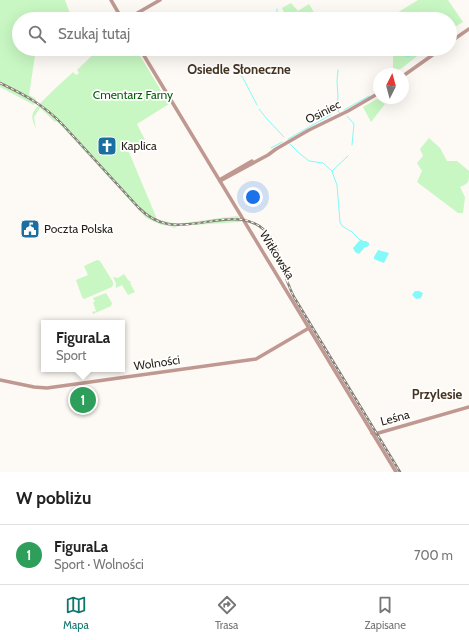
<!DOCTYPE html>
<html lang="pl">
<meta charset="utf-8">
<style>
body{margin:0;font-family:Cabin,sans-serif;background:#f6f6f6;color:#222}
.compass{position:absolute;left:373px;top:68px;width:36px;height:36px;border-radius:50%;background:#fff;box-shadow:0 4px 16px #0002;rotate:6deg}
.you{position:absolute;left:253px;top:197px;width:14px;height:14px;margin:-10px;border:3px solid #fff;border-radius:50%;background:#1a73e8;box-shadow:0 0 0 6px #1a73e833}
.badge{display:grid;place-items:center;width:26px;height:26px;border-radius:50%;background:#0f766e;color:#fff;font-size:13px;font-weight:700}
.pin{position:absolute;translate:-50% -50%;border:2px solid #fff;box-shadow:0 1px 4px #0006}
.popup{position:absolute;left:41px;top:320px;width:84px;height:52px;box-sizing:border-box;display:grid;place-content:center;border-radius:0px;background:#fff;filter:drop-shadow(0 1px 3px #0005);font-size:13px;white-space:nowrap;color:#767676}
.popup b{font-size:15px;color:#222}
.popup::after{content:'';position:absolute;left:50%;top:100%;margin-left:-8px;border:8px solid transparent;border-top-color:#fff}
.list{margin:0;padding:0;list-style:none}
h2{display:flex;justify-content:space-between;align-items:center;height:52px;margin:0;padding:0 16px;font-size:17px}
h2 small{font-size:13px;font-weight:400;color:#767676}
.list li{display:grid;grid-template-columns:26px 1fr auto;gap:12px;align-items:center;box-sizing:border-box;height:60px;padding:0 16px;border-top:1px solid #e0e0e0}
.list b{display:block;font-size:15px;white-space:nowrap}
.list p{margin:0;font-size:13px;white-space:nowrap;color:#767676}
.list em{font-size:13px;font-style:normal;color:#767676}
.icon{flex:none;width:22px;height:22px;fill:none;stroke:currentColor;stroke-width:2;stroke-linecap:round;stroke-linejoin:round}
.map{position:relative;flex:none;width:469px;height:472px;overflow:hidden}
.search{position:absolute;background:#fff;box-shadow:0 4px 16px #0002;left:12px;right:12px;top:12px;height:44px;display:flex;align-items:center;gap:10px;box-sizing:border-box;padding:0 14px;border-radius:22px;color:#767676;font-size:15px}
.sheet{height:112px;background:#fff}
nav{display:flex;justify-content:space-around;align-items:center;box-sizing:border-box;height:56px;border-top:1px solid #e0e0e0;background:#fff;font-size:11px;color:#767676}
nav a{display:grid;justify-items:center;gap:2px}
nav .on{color:#0f766e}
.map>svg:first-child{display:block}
</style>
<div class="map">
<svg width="469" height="472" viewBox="0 0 469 472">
<rect width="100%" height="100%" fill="#fdf9f4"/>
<g fill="#c8f7c3">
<path d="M0 0H65L72 19H19V49H36L29 95 36 99 34 105 0 87Z"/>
<path d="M418 0H448L463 22 450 30V19H387Z"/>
<path d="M291 3 298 11 309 4 318 19H287L282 8Z"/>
<path d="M99 49H136L169 104 137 124 145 140 128 150 157 219 172 223 177 224 220 218 238 216 241 222 178 226 174 228C170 225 166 226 162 225 156 223 151 220 146 218L57 121 55 122 40 108 34 117 36 129C34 124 31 118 33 113 37 104 65 80 73 72L76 75 79 73 77 70Z"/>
<path d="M393 49H426L402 68 392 73 393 68Z"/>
<path d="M377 99 385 104 371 122 363 107Z"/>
<path d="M429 138 440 148 447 161H457L469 171C469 183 469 183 460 187L465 197 463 213H458L417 182 422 171 417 163 423 156 420 149Z"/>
<path d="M97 260 100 261 113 282V285L112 287 84 299 82 297 76 280 88 275 84 266Z"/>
<path d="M124 274 128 280 131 282 130 283 135 292 128 295 122 285 116 288V283L113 277 118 278Z"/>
<path d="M106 293 112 303 111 306 93 314 92 312 96 311 93 302H95L93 298Z"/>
</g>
<g fill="#84f9f9">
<path d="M399 49H416V50L412 56 408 57 401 55Z"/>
<path d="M361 239 363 241H366L369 243V245L367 247H365L359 254 355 252 353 248Z"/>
<path d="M378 250 389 253 384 263 374 259V257Z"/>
<path d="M415 291H419L423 293 421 298 416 299 412 295Z"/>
</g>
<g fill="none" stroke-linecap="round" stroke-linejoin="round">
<g stroke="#84f9f9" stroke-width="1">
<path d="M277 9V19"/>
<path d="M308 19 310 18 311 19"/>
<path d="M235 67 243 78 257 105"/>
<path d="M338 70 337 81 338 97 337 107 338 111 340 113"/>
<path d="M259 109 267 119 284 137"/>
<path d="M344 110 369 96"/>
<path d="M347 116 354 124 352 145"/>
<path d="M288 139 332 114"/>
<path d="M290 144 299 153 309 161 323 163 332 171"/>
<path d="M271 148 282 142"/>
<path d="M348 156 332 171 334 177 337 185 340 222 342 226 352 232 360 240"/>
</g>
<g stroke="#bf9991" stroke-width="3.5">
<path d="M111 0 122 19"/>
<path d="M127 19 160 0"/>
<path d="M450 42 469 29"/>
<path d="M140 49 396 472"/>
<path d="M403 76 441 49"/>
<path d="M221 179 252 161"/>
<path d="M220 181 268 155 276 149 309 130 348 111 379 93"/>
<path d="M0 380 34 387 47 388 256 359 309 328"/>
<path d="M372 433 375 434 469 407"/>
</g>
<g stroke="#867f78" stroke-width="2.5">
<path id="rail" d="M0 83C25 95 44 105 63 125L139 208C147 216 157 222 168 224 204 230 246 201 272 239 277 247 279 257 282 265 285 276 289 287 294 297L400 472"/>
</g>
<use href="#rail" stroke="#fff" stroke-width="1" stroke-dasharray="3" stroke-linecap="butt"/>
</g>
<defs>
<g id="church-square" transform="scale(1)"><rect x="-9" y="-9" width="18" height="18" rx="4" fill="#1b6fa0" stroke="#fff"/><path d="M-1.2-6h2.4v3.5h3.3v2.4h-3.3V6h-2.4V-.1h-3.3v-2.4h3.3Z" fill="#fff"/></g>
<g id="civic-square" transform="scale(1)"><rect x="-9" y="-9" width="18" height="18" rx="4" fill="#1b6fa0" stroke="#fff"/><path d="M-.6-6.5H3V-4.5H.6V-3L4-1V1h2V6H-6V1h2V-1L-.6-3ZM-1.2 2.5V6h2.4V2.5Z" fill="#fff"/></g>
</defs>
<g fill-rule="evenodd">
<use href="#church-square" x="107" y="146"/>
<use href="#civic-square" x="30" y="229"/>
</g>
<g text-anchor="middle" stroke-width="3.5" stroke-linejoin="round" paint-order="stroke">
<g font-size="12" fill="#045c06" stroke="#fff">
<text x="133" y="99">Cmentarz Farny</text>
</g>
<g font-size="12" fill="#271f16" stroke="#fff">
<text transform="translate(323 112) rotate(-27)" y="4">Osiniec</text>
<text transform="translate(277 255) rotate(58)" y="4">Witkowska</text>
<text transform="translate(157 363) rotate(-8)" y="4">Wolności</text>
<text transform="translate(395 418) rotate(-15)" y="4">Leśna</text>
</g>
<g font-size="12" fill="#271f16" stroke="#fff" text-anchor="start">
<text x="121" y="150">Kaplica</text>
<text x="44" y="233">Poczta Polska</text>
</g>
<g font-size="13" font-weight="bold" fill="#463521" stroke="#fff">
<text x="239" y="74">Osiedle Słoneczne</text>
<text x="437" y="399">Przylesie</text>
</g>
</g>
</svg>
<svg class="compass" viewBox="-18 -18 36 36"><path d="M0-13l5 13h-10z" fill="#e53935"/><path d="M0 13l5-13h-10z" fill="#767676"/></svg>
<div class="you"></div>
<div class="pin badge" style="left:83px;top:400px;background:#2e9e5b">1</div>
<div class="popup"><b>FiguraLa</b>Sport</div>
<div class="search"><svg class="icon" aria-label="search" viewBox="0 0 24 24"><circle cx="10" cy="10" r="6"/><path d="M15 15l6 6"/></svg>Szukaj tutaj</div>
</div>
<section class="sheet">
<h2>W pobliżu<small></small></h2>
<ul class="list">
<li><span class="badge" style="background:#2e9e5b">1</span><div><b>FiguraLa</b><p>Sport · Wolności</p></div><em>700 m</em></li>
</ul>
</section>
<nav>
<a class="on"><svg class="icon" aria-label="map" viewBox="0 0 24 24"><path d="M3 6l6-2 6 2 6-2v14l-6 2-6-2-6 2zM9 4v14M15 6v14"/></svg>Mapa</a>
<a><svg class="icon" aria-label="directions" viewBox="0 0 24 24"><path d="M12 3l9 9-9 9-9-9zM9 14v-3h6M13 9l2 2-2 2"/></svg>Trasa</a>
<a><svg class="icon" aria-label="saved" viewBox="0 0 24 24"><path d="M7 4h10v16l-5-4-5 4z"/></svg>Zapisane</a>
</nav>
